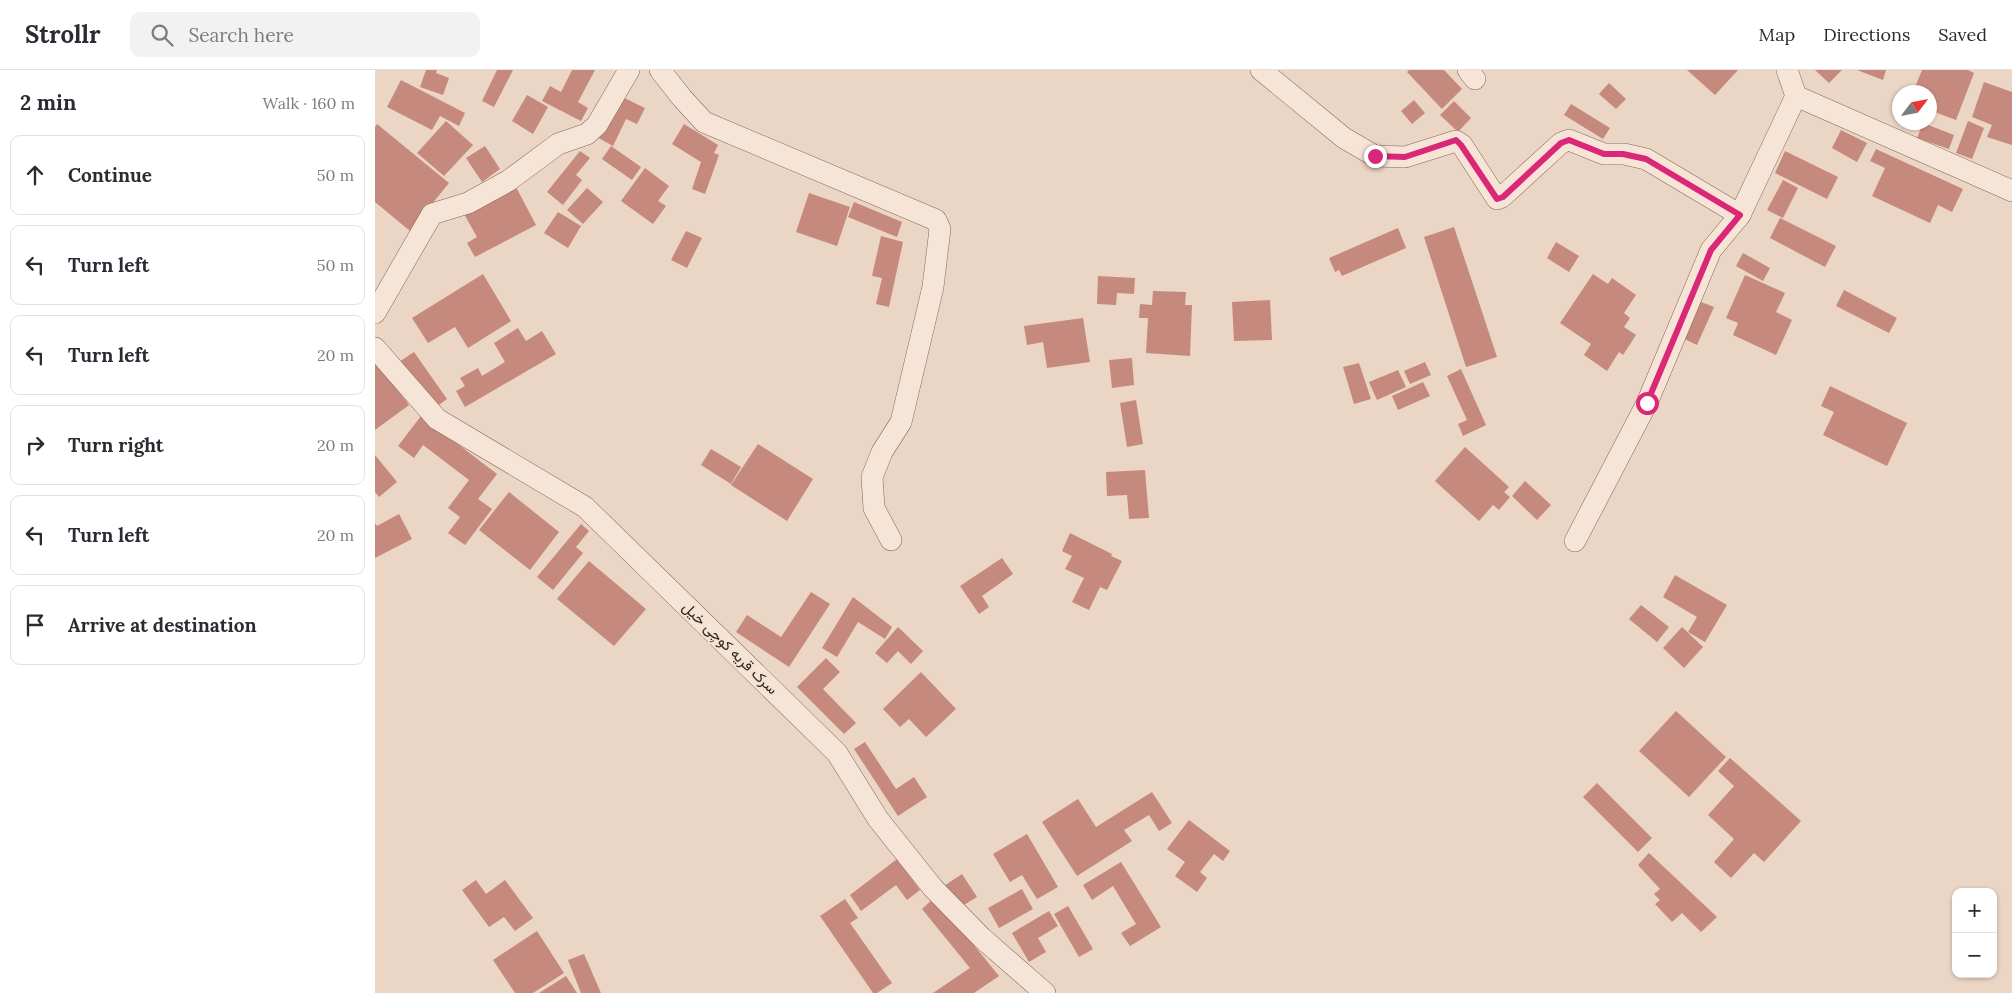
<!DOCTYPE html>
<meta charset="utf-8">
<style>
body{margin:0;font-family:Lora,Vazirmatn,serif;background:#f2f2f3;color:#2b2b33}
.controls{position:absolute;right:15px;bottom:15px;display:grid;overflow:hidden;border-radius:10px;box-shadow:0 1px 4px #0004}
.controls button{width:45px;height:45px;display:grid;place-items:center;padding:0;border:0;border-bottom:1px solid #e1e1e2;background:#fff;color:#2b2b33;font:25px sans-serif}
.compass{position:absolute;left:1517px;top:15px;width:45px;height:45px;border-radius:50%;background:#fff;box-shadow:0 1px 4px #0004;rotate:58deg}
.stop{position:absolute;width:15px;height:15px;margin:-11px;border:4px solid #db2777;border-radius:50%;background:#fff}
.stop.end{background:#db2777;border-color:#fff;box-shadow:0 1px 5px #0008}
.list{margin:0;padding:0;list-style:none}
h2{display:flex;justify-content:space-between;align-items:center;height:65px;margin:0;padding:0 20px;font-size:21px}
h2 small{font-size:16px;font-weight:400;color:#7c7c81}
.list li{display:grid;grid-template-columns:32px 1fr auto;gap:15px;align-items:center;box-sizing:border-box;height:80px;margin:0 10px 10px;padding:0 10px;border:1px solid #e1e1e2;border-radius:10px}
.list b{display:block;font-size:19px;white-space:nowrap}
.list em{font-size:16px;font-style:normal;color:#7c7c81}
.icon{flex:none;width:28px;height:28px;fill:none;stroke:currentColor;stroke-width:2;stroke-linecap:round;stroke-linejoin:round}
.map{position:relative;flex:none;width:1637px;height:923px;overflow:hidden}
header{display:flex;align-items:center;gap:30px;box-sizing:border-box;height:70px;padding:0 25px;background:#fff;border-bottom:1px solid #e1e1e2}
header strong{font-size:24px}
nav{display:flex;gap:28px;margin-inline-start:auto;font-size:18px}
.search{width:350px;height:45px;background:#f2f2f3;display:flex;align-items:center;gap:12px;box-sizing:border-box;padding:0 18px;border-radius:10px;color:#7c7c81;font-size:19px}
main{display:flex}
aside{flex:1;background:#fff}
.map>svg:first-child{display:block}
</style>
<header>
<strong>Strollr</strong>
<div class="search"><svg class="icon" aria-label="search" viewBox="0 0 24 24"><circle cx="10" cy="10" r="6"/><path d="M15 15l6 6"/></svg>Search here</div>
<nav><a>Map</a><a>Directions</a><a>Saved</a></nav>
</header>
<main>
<aside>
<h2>2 min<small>Walk · 160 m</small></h2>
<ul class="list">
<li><svg class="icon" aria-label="ahead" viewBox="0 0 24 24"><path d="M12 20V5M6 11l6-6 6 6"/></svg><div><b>Continue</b></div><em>50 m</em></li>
<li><svg class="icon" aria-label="left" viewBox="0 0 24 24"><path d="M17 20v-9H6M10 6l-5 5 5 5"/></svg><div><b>Turn left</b></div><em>50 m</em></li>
<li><svg class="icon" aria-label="left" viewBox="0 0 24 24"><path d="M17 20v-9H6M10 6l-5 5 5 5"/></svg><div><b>Turn left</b></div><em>20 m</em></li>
<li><svg class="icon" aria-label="right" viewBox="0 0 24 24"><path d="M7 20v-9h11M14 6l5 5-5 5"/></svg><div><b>Turn right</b></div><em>20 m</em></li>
<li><svg class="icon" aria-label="left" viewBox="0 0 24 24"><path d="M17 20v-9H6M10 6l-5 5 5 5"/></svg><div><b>Turn left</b></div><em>20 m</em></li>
<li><svg class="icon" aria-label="arrive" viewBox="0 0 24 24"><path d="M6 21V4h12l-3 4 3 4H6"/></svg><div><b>Arrive at destination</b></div></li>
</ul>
</aside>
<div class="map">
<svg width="1637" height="923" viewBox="0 0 1637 923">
<rect width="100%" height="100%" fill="#ebd5c4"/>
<g fill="#c6897d">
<path d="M51 0H62L61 3 74 8 68 25 45 17Z"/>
<path d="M122 0H138L119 37 107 31Z"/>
<path d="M197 0H220L203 32 213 38 206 51 167 31 175 16 186 22Z"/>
<path d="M1034 0H1069L1087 19 1067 39 1032 2Z"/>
<path d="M1312 0H1363L1340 25Z"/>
<path d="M1440 0H1467L1454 13Z"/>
<path d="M1482 0H1511L1508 10Z"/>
<path d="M1547 0H1593L1599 3 1581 50 1554 40V22H1538Z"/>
<path d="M26 10 90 43 84 56 65 46 57 60 12 37Z"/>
<path d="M1609 12 1637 22V75L1612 67 1617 55 1597 47Z"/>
<path d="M1234 13 1251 29 1241 39 1224 24Z"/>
<path d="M241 24 270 38 262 54 251 49 238 76 220 66Z"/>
<path d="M152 25 173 37 158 64 137 51Z"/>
<path d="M1039 30 1050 43 1037 54 1026 41Z"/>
<path d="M1079 31 1096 48 1083 62 1065 45Z"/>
<path d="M1196 34 1235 58 1228 69 1189 45Z"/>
<path d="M71 51 98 75 69 106 42 83Z"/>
<path d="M1593 51 1609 58 1597 89 1581 83Z"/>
<path d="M1548 53 1579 65 1574 79 1542 68Z"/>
<path d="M2 54 74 113 35 161 0 132V57Z"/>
<path d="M309 54 343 75 339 83 344 85 330 124 317 119 326 92 297 74Z"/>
<path d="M1466 60 1492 73 1482 92 1457 78Z"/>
<path d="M110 76 125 99 107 112 91 88Z"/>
<path d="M236 76 266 97 257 110 227 89Z"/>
<path d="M1501 79 1588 119 1577 142 1563 135 1555 153 1497 126 1510 98 1495 91Z"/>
<path d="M205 81 215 88 201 105 207 110 188 135 172 122Z"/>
<path d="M1410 81 1463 107 1452 129 1400 103Z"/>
<path d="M270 98 294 116 283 131 291 136 278 154 246 131Z"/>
<path d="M1408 110 1423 118 1408 148 1392 140Z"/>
<path d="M141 117 161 155 100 187 92 173 102 167 89 144Z"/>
<path d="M212 118 228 132 208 154 192 140Z"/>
<path d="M434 123 475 137 462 176 421 162Z"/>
<path d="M479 132 527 152 522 167 473 147Z"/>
<path d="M183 142 206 156 193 178 169 163Z"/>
<path d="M1405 148 1461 176 1450 197 1395 168Z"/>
<path d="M1079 157 1122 287 1091 297 1049 167Z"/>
<path d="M1023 158 1031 178 967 206 964 200 960 202 954 188Z"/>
<path d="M311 161 327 168 312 198 296 190Z"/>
<path d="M506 166 528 172 514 237 501 234 507 208 497 206Z"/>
<path d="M1181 172 1204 186 1194 202 1172 188Z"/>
<path d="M1368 183 1395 198 1388 211 1361 196Z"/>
<path d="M108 204 136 251 93 278 80 257 53 273 37 248Z"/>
<path d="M1218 204 1233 214 1237 208 1261 225 1249 243 1255 248 1249 257 1261 265 1248 285 1244 282 1232 301 1209 285 1216 274 1185 253Z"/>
<path d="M1370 205 1410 223 1401 242 1417 250 1401 285 1358 265 1363 253 1351 248Z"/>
<path d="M723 206 760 208 759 224 742 223 741 235 722 234Z"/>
<path d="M1469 220 1522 248 1514 263 1461 236Z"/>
<path d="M778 221 811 222 810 235H817L815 286 771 283 773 248H764L765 234 777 235Z"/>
<path d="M895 230 897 270 859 271 857 232Z"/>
<path d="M1321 230 1339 237 1322 275 1305 267Z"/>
<path d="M708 248 715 292 672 298 668 272 652 275 649 256Z"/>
<path d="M143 258 151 271 167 261 181 284 90 337 81 321 90 316 85 308 103 298 107 306 130 292 119 273Z"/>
<path d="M39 282 72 329 57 340 24 292Z"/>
<path d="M757 288 759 315 737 318 734 290Z"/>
<path d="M0 290 34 335 0 360Z"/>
<path d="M1050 292 1056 305 1035 314 1029 301Z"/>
<path d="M984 293 996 329 979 334 968 297Z"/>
<path d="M1086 299 1111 355 1088 366 1083 354 1092 350 1072 306Z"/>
<path d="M1023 300 1031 317 1002 330 994 312Z"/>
<path d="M1048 312 1055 326 1023 340 1017 326Z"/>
<path d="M1455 316 1532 353 1512 396 1448 365 1459 342 1446 336Z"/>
<path d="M761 330 768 374 752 377 745 333Z"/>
<path d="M46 346 122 404 103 429 117 439 90 475 73 463 85 447 73 438 94 410 48 375 39 388 23 376Z"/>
<path d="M383 374 438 409 412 451 356 415Z"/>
<path d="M1090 377 1134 417 1129 422 1135 427 1124 440 1118 435 1104 451 1060 411Z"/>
<path d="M336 379 366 397 356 414 326 395Z"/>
<path d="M0 385 22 412 4 427 0 422Z"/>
<path d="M770 400 774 448 754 449 752 425 732 426 731 402Z"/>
<path d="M1150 411 1176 435 1162 450 1137 426Z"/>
<path d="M134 422 184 462 155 500 104 460Z"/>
<path d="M24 444 37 469 0 488V453L2 456Z"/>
<path d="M206 454 214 461 201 477 208 483 178 520 162 507Z"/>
<path d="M695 463 737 484 736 486 747 491 732 520 725 517 714 540 697 532 709 508 690 499 697 486 687 481Z"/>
<path d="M627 488 638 504 607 526 614 537 604 544 585 516Z"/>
<path d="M214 491 271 539 239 576 182 529Z"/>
<path d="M1300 505 1352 535 1330 572 1313 562 1322 547 1288 527Z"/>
<path d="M436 522 455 534 414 597 361 562 372 545 406 567Z"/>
<path d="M478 527 517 557 510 569 483 552 462 587 447 578Z"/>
<path d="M1266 535 1294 557 1282 572 1254 549Z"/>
<path d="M523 557 548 581 536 594 523 581 512 593 500 583Z"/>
<path d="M1307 557 1328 577 1309 598 1288 578Z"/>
<path d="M451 588 465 602 448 619 481 653 469 664 422 617Z"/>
<path d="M546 602 581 639 551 667 534 649 525 657 508 639Z"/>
<path d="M1301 641 1351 687 1314 727 1264 681Z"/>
<path d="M490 672 521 719 539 707 552 727 523 746 479 679Z"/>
<path d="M1355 688 1426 751 1389 792 1379 783 1356 808 1339 792 1359 769 1333 745 1359 716 1343 701Z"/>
<path d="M1222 713 1277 768 1263 782 1208 727Z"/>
<path d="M777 722 797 753 784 761 774 745 749 760 757 771 702 806 667 752 703 729 721 757Z"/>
<path d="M814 750 855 781 848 791 839 784 825 802 832 808 822 822 800 806 810 792 792 779Z"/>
<path d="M652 764 683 817 662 829 647 805 635 812 618 784Z"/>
<path d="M1274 783 1342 847 1326 862 1307 843 1297 852 1280 834 1285 830 1279 824 1285 819 1263 795Z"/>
<path d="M522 789 545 820 532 830 521 815 486 841 475 825Z"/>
<path d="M746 792 786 857 755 876 746 863 761 854 738 816 717 830 708 815Z"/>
<path d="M587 804 602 827 584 838 569 816Z"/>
<path d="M101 810 111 824 130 810 158 848 140 861 129 847 114 857 87 820Z"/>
<path d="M647 819 658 839 624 858 613 838Z"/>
<path d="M560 827 624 906 599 923H558L595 898 547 839Z"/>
<path d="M470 829 483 848 475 853 517 913 502 923H498L445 846Z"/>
<path d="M693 836 718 879 704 887 679 844Z"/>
<path d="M674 841 683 856 663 868 671 882 654 892 637 863Z"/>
<path d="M162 861 189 903 158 923H140L118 890Z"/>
<path d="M209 884 226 923H206L193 890Z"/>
<path d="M191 906 202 923H164Z"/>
</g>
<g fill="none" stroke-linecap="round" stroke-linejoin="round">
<g stroke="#84675c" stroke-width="22">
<g id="street">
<path d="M285 0 307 28 329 52 561 150 565 159 558 217 526 352 507 382 497 407 499 438 516 470"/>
<path d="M886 0 969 68 1000 86 1030 87 1081 71 1087 75 1122 129 1127 127 1186 73 1194 70 1229 84H1249L1271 89 1365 145"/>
<path d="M1093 0 1100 9"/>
<path d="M1421 26 1637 121"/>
<path d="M0 243 57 144 93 133 133 111 183 74 212 64 222 55 254 0"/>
<path d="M0 278 62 349 210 437 462 683 503 749 558 818 607 868 670 923"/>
<path d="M1200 471 1272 333 1336 180 1365 145 1421 26 1412 0"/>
</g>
</g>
<use href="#street" stroke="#f6e5d7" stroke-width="21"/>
</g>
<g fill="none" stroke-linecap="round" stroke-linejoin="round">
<path stroke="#db2777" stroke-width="6" d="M1000 86 1030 87 1081 70 1086 75 1122 129 1128 127 1186 73 1194 70 1229 84H1248L1271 89 1365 145 1336 180 1272 333"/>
</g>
<g text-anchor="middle" stroke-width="4" stroke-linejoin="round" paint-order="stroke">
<g font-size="15" fill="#35241f" stroke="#f3e2d3">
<text transform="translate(355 578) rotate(44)" y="5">سرک قریه کوچی خیل</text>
</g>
</g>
</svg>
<div class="controls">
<button>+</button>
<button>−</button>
</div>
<svg class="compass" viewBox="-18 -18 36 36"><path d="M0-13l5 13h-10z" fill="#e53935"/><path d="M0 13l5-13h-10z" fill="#7c7c81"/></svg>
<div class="stop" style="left:1272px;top:333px"></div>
<div class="stop end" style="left:1000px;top:86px"></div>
</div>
</main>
